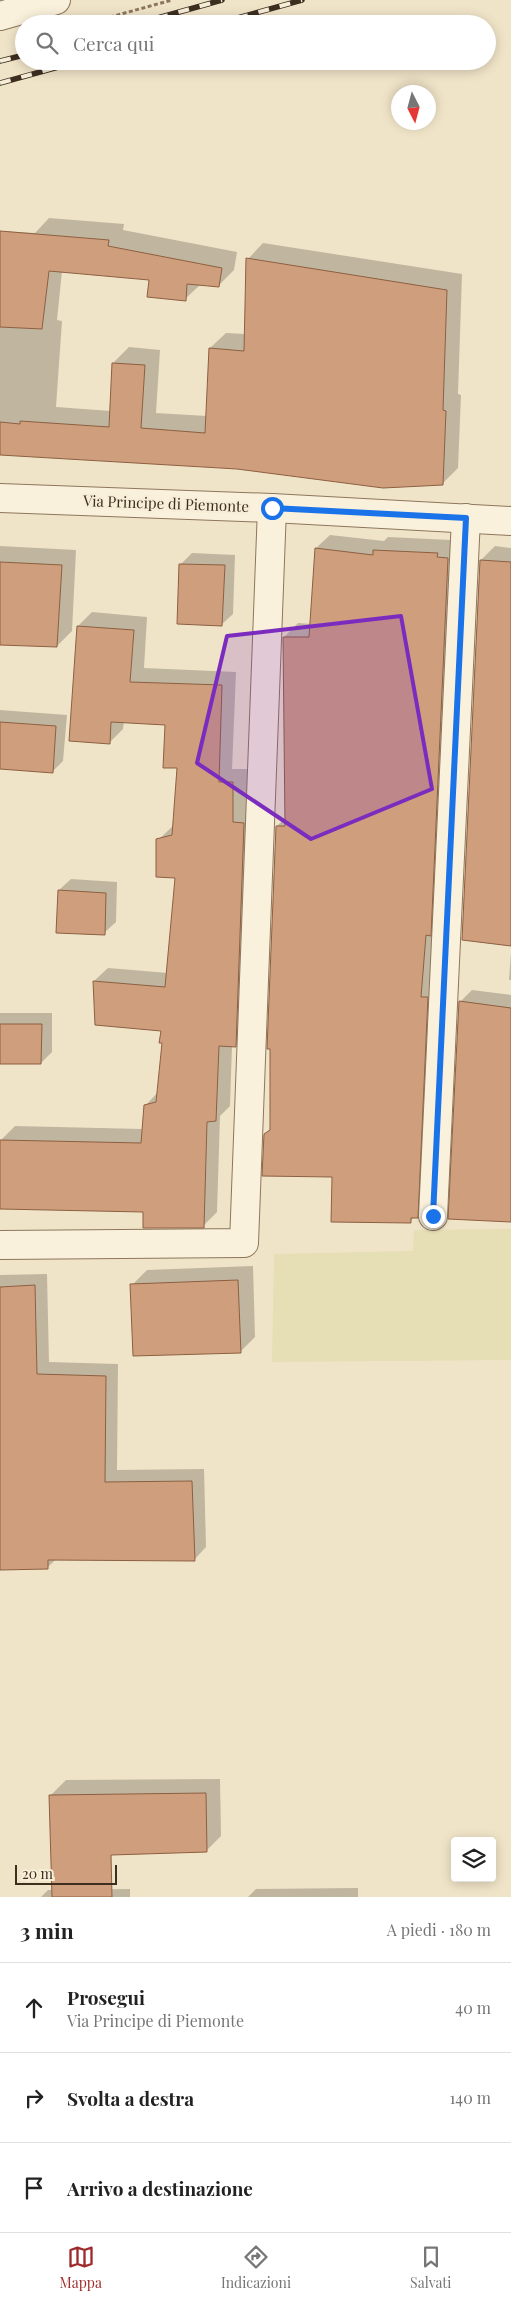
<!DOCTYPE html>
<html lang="it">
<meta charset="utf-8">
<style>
body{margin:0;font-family:"Playfair Display",serif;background:#f2f2f2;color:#222}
.controls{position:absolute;right:15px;bottom:15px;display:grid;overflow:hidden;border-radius:5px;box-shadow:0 2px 12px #0003}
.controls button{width:45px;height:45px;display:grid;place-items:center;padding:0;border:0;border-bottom:1px solid #e0e0e0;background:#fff;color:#222;font:25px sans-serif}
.compass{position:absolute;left:391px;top:85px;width:45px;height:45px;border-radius:50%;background:#fff;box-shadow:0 2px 12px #0003;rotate:174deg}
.scale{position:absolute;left:15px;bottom:12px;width:102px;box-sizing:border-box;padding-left:5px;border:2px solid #3d2e20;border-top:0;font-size:14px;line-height:18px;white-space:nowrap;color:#3d2e20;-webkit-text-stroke:4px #f7eed8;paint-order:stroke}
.stop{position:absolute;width:15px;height:15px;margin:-11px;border:4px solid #1a73e8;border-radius:50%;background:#fff}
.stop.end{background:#1a73e8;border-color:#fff;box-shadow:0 1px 5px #0008}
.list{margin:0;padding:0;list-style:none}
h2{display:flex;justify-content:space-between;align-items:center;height:65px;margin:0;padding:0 20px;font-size:21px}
h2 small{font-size:16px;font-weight:400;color:#767676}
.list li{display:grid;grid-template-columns:32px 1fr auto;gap:15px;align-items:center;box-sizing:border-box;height:90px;padding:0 20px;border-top:1px solid #e0e0e0}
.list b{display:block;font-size:19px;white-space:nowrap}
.list p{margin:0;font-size:16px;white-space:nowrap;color:#767676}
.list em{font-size:16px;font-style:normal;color:#767676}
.icon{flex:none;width:28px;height:28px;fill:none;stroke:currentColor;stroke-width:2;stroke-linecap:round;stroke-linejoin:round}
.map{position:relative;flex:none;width:511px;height:1897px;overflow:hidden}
.search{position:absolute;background:#fff;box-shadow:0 2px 12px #0003;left:15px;right:15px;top:15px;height:55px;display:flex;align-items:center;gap:12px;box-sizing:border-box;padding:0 18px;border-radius:28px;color:#767676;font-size:19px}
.sheet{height:335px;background:#fff}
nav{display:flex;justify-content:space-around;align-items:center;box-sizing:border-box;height:70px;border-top:1px solid #e0e0e0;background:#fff;font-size:14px;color:#767676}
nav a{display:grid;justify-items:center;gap:2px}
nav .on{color:#9e2a2b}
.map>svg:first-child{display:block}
</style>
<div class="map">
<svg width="511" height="1897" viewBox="0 0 511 1897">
<rect width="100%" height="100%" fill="#f0e4c8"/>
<path fill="#e6deb5" d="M511 1229V1360L272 1362 274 1254 413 1251 414 1230Z"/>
<g fill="#0003">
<path d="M49 218 124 224 123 230 237 252 234 270 218 286 201 284 185 299 151 279 62 271 57 320 62 321 56 407 111 411 113 363 129 347 160 350 156 413 207 416 210 348 226 333 245 334 248 259 263 243 462 274 458 394 461 395 458 468 442 484 237 467 0 454V231L35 233Z"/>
<path d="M330 535 384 541 388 537 451 540V543L462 544 431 1203 410 1221 265 1134 271 1128 277 826 286 817 284 637 298 623 311 624 316 548Z"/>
<path d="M0 546 76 550 72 631 57 646 0 643Z"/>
<path d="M495 546 511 548V945L481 560Z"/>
<path d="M192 553 235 555 233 614 221 625 181 564Z"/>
<path d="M92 612 147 617 144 668 236 672 232 769H247V808L258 809 249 1032 235 1046H232L230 1106 220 1116 217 1212 203 1226 144 1211 1 1140 15 1126 143 1129 145 1106 158 1092 164 1042 162 1030 94 981 108 968 168 973 176 877 158 840 174 825 178 767 166 724 124 721 123 729 109 743 78 626Z"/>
<path d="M0 710 67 715 63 761 52 772 0 768Z"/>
<path d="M71 879 117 882 116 922 104 933 59 890Z"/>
<path d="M511 952V980H509Z"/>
<path d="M472 990 511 995V1221L460 1002Z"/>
<path d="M0 1013H52V1052L41 1063H0Z"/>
<path d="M253 1266 255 1337 240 1352 132 1285 147 1270Z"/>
<path d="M47 1274 49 1362 118 1364 117 1470 204 1469 206 1547 194 1560 56 1559 47 1568 0 1569V1275Z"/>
<path d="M220 1779 221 1836 206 1851 51 1795 66 1780Z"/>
<path d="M358 1888V1897H248L256 1889Z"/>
<path d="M130 1889V1897H41L48 1890Z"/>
</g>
<g fill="#cf9f7d" stroke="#8d5f41">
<path d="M0 231 109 240 108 246 222 268 219 287 187 284 186 301 147 297 149 280 49 271 42 329 0 327Z"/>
<path d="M246 258 447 290 443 410 446 411 443 485 383 488 237 469 0 455V422L20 424V421L109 427 112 363 145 365 141 428 205 433 209 348 244 351Z"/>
<path d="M315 548 373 555V550L438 553 437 557 448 558 431 936 426 935 421 997H428L418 1218H411V1223L331 1222 332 1177 262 1176 264 1134 270 1130V1049H267L276 826H285L283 637H309Z"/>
<path d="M480 560 511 562V946L462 940Z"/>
<path d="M0 562 62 565 57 647 0 645Z"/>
<path d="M179 564 225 565 222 626 177 624Z"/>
<path d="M77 626 134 630 130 682 222 685 219 782H233V822L244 823 236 1047 219 1046 216 1121 207 1122 204 1228H143V1212L0 1209V1140L141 1143 144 1105 156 1102 162 1043H159L161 1031 95 1025 93 981 165 987 175 878 156 877V839L172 835 177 768H163L165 725 111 722 110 744 69 741Z"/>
<path d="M0 722 56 726 53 773 0 769Z"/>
<path d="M58 890 106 893 105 935 56 933Z"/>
<path d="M459 1001 511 1008V1222L448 1219Z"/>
<path d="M0 1024H42L41 1064H0Z"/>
<path d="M238 1280 241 1353 133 1356 130 1284Z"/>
<path d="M35 1285 37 1374 106 1376 105 1482 192 1481 195 1561 48 1560V1569L0 1570V1287Z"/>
<path d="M206 1793 207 1852 111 1855 112 1897H52L49 1795Z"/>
</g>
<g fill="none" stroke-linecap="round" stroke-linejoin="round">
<g stroke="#8d765c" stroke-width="30">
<g id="minor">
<path d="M0 16 56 0"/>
<path d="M0 498 272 508 511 521"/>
<path d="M433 1216 466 518"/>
<path d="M0 1245 244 1243 272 508"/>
</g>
</g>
<path stroke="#8d765c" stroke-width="3" stroke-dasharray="4 2.5" stroke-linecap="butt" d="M85 24 172 0"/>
<use href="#minor" stroke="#faf1dc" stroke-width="28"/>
<g stroke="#3d2e20" stroke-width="5.5">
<g id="rail">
<path d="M136 24 222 0"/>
<path d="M216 24 302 0"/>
<path d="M0 61 24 55"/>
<path d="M0 83 80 61"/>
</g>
</g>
<use href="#rail" stroke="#f7eed8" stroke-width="4" stroke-dasharray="11" stroke-linecap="butt"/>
</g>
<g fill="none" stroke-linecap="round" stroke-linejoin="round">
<path stroke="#1a73e8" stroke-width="6" d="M272 508 466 518 433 1216"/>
</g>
<path fill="#7b2cbf" fill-opacity="0.2" stroke="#7b2cbf" stroke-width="4" stroke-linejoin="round" d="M401 616 432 789 311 839 197 763 227 636Z"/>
<g text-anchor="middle" stroke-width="5" stroke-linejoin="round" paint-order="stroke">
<g font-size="15" fill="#3d2e20" stroke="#f7eed8">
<text transform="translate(166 504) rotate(2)" y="5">Via Principe di Piemonte</text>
</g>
</g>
</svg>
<div class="controls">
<button><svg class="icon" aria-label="layers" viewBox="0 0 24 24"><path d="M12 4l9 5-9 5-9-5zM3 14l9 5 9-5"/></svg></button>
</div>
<svg class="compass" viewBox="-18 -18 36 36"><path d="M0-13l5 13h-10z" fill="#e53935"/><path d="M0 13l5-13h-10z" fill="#767676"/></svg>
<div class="scale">20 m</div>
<div class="stop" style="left:272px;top:508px"></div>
<div class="stop end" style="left:433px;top:1216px"></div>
<div class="search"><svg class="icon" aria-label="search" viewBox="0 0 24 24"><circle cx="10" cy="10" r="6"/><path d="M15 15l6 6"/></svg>Cerca qui</div>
</div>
<section class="sheet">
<h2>3 min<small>A piedi · 180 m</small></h2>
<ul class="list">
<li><svg class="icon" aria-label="ahead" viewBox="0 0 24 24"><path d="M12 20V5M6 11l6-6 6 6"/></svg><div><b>Prosegui</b><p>Via Principe di Piemonte</p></div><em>40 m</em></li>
<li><svg class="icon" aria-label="right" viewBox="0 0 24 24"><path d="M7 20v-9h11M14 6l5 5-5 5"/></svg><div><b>Svolta a destra</b></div><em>140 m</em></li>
<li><svg class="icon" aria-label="arrive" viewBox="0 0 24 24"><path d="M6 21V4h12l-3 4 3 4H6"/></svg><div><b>Arrivo a destinazione</b></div></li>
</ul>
</section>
<nav>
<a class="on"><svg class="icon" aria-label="map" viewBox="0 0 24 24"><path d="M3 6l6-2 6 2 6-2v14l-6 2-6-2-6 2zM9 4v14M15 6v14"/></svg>Mappa</a>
<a><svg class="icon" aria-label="directions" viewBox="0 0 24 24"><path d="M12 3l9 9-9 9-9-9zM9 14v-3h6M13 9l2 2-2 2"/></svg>Indicazioni</a>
<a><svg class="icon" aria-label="saved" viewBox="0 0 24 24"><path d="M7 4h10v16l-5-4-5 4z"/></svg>Salvati</a>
</nav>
